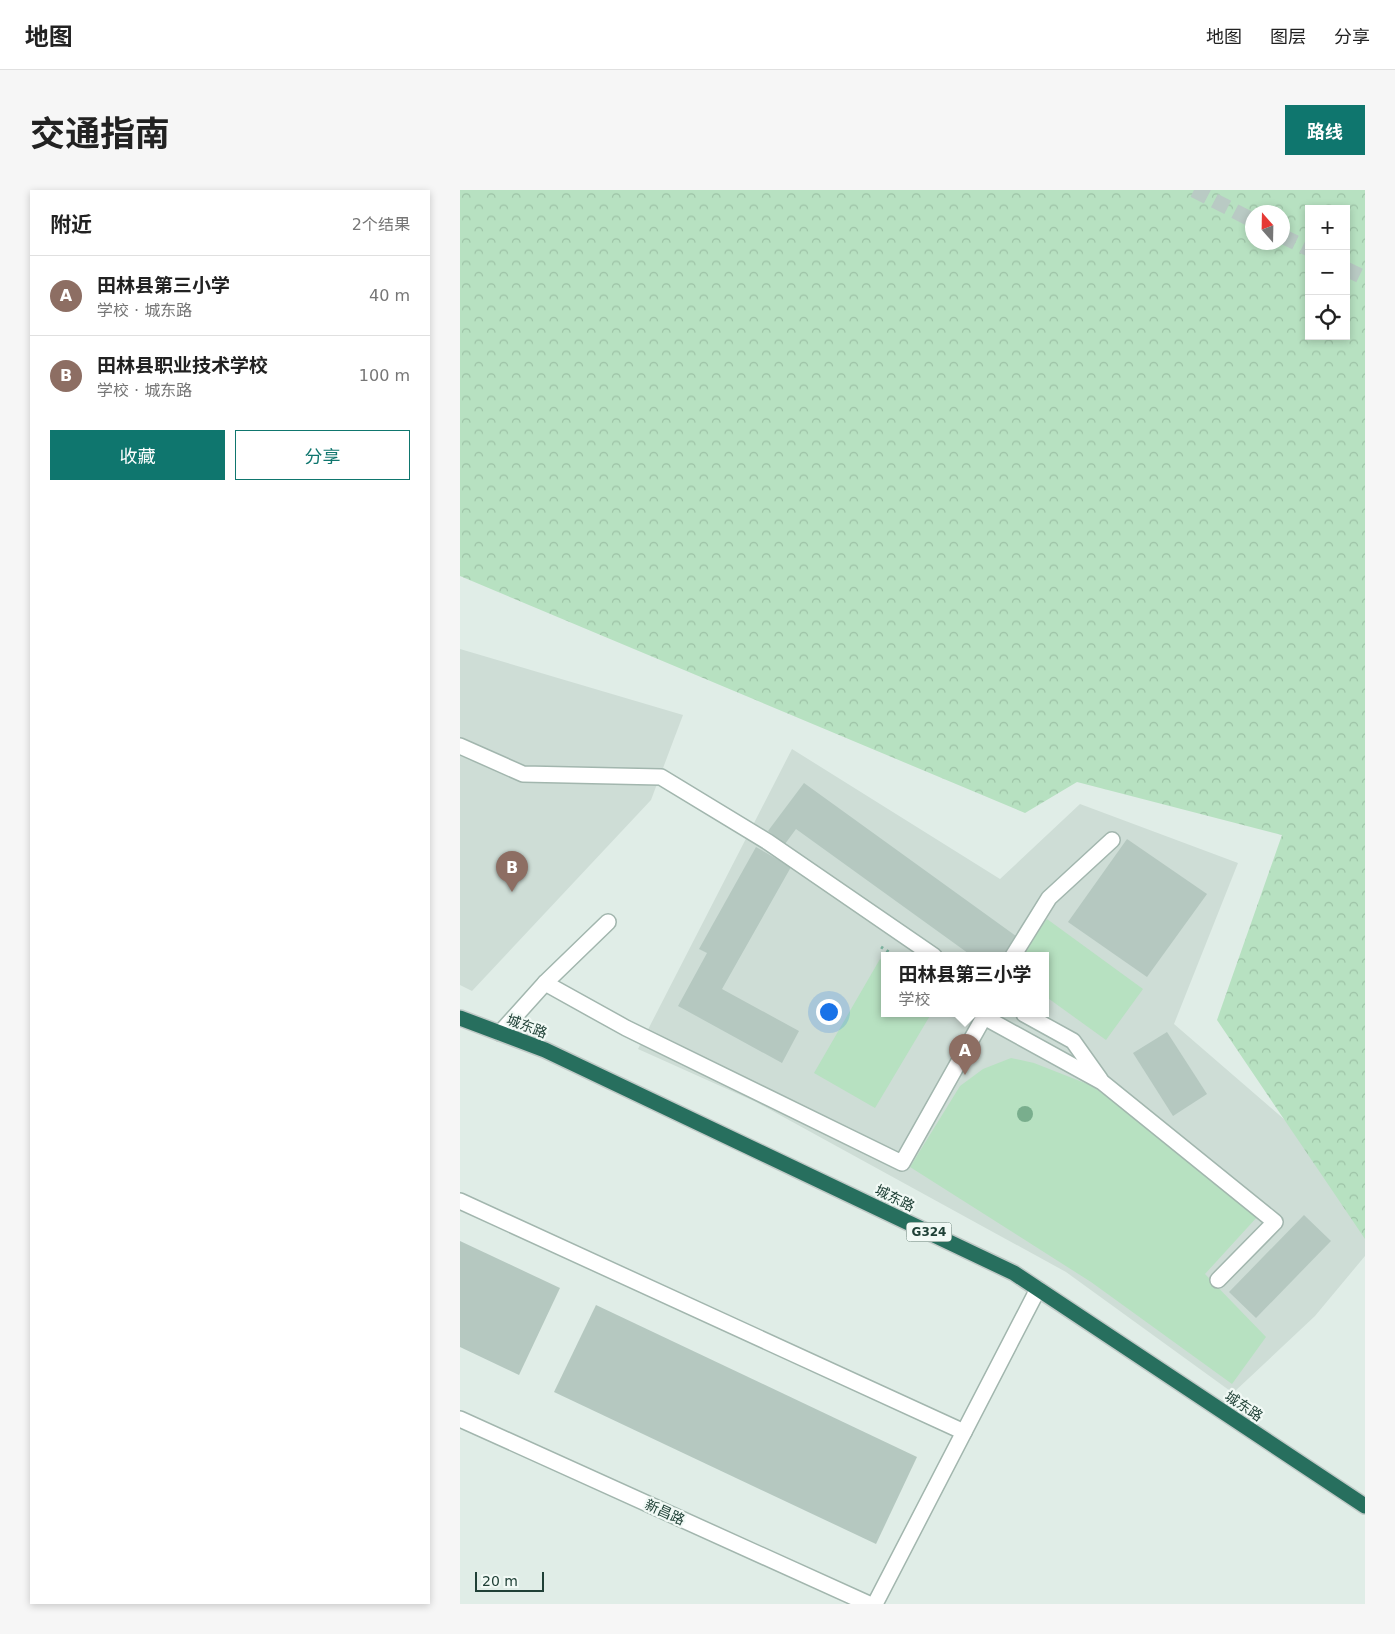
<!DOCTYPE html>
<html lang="zh">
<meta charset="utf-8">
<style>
body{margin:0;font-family:"DejaVu Sans","Noto Sans SC",sans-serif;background:#f6f6f6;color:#222}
.controls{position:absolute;right:15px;top:15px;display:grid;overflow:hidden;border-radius:0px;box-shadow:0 2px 8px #0003}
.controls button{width:45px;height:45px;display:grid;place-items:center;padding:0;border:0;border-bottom:1px solid #e0e0e0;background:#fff;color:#222;font:25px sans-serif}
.compass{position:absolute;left:785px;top:15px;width:45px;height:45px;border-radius:50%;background:#fff;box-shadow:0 2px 8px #0003;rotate:340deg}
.scale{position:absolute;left:15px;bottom:12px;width:69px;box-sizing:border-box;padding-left:5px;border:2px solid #1f4036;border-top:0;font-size:14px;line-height:18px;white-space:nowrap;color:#1f4036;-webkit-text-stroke:4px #f1f9f5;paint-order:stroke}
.you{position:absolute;left:368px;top:821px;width:18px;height:18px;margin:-12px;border:4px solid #fff;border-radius:50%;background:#1a73e8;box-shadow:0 0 0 8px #1a73e833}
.badge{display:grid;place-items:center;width:32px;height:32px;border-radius:50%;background:#0f766e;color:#fff;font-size:16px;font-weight:700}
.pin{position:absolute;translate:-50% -41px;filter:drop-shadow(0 1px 2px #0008)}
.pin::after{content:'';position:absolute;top:26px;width:18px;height:15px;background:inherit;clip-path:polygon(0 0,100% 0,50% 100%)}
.popup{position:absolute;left:421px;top:762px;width:168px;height:65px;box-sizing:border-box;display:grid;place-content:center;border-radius:0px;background:#fff;filter:drop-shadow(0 1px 4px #0005);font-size:16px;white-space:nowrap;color:#767676}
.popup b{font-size:19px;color:#222}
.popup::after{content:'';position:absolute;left:50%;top:100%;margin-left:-10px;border:10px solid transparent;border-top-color:#fff}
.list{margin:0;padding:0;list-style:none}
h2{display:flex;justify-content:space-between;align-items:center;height:65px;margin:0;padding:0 20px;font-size:21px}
h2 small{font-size:16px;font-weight:400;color:#767676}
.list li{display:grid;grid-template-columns:32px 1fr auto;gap:15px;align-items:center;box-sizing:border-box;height:80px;padding:0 20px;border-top:1px solid #e0e0e0}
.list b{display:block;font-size:19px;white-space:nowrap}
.list p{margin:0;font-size:16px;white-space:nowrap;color:#767676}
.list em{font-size:16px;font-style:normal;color:#767676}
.actions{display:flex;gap:10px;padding:15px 20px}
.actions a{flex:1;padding:11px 0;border:1px solid #0f766e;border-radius:0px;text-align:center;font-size:18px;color:#0f766e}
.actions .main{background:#0f766e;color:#fff}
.icon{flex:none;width:28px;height:28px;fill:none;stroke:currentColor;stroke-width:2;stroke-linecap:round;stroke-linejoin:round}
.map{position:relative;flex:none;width:905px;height:1414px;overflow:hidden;border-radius:0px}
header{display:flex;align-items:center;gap:30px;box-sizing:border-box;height:70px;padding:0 25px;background:#fff;border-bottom:1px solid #e0e0e0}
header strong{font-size:24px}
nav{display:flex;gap:28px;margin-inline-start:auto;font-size:18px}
.intro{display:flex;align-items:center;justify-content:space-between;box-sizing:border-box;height:120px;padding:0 30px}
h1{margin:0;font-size:35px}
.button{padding:12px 22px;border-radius:0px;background:#0f766e;color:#fff;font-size:18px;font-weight:700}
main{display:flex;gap:30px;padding:0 30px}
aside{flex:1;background:#fff;border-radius:0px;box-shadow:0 2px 8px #0003}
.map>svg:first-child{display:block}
</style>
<header>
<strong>地图</strong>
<nav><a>地图</a><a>图层</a><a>分享</a></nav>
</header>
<div class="intro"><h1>交通指南</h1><a class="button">路线</a></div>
<main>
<aside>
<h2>附近<small>2个结果</small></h2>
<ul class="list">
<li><span class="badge" style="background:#8d6e63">A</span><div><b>田林县第三小学</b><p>学校 · 城东路</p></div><em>40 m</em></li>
<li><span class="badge" style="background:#8d6e63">B</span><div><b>田林县职业技术学校</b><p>学校 · 城东路</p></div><em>100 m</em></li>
</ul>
<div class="actions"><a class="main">收藏</a><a>分享</a></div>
</aside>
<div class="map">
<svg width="905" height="1414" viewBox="0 0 905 1414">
<defs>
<pattern id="forest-crowns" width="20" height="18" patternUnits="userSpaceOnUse" patternTransform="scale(1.25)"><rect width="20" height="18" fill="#b7e1c1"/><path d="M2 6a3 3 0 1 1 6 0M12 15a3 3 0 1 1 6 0" fill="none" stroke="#9dc2a6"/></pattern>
</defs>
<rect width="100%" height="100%" fill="#e0ede7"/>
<g fill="#ceddd6" fill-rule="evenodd">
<path d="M0 459 223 525 191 610 12 801 0 795Z"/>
<path d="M332 559 540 689 620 614 778 673 714 834 905 999V1066L855 1126 773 1203 606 1082 296 912 178 859ZM425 766H585V824H425Z"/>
</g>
<path fill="url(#forest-crowns)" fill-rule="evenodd" d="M0 0H905V1049L757 830 822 645 617 592 565 623 0 386ZM849 19H886V146H849ZM792 22H822V52H792Z"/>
<g fill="#b7e1c1">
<path d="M587 729 683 799 646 850 585 806V766H559Z"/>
<path d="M420 769 425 772V824H471L415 918 354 883Z"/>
<path d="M551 868 574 873 630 895 668 920 798 1026 745 1084 806 1147 772 1194 631 1092 450 977 500 896 523 879Z"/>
</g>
<g fill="#b5c8c0">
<path d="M344 593 560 749 547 766H512L336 639 325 654 308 641Z"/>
<path d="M667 649 747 704 687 787 608 732Z"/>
<path d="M296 657 331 677 262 799 339 841 322 873 218 816 247 763 239 759Z"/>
<path d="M707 842 747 904 713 926 673 863Z"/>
<path d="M844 1025 871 1051 796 1128 769 1102Z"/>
<path d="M0 1051 100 1098 59 1185 0 1157Z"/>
<path d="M136 1115 457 1267 416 1354 94 1202Z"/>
</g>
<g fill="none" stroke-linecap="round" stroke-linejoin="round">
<g stroke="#b9cac4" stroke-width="15" stroke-dasharray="15 8" stroke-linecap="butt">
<path d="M734 0 792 30"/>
<path d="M822 46 849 59"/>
<path d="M886 79 905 88"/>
</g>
<g stroke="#a2b6ae" stroke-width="18">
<g id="minor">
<path d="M0 556 63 584 201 587 308 652 474 766"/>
<path d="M553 766 589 708 652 650"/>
<path d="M85 793 166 838 442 973 524 827 642 892 815 1032 758 1090"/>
<path d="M564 824 613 851 640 889"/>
<path d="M40 843 85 793 148 732"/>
<path d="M0 1011 504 1242"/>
<path d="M0 1229 409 1414"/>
<path d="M415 1414 578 1099"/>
</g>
</g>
<g stroke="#c0cac7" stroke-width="18">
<path id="highway" d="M0 828 85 860 554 1083 905 1316"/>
</g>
<path stroke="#7db4a1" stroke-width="3" stroke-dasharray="2.5 4" stroke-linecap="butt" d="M421 757 435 766"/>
<use href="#minor" stroke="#fff" stroke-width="15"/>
<use href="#highway" stroke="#276f5e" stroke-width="15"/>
</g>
<circle fill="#79ae8d" cx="565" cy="924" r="8"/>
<g text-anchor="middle" stroke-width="4.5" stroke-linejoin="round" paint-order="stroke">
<rect fill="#f1f9f5" stroke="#5e786f" stroke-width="1" x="446.5" y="1032.5" width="45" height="19" rx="4"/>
<g font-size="12" font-weight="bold" fill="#1f4036">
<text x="469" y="1046">G324</text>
</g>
<g font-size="14" fill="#1f4036" stroke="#f1f9f5">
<text transform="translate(67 836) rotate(21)" y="5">城东路</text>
<text transform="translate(435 1008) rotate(26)" y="5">城东路</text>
<text transform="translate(784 1216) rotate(34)" y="5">城东路</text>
<text transform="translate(205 1322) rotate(24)" y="5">新昌路</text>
</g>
</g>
</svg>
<div class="controls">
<button>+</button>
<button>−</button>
<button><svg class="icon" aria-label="locate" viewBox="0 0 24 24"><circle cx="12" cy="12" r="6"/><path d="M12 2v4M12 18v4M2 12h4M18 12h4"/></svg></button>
</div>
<svg class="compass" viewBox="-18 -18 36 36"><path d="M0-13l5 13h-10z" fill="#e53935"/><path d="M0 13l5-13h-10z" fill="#767676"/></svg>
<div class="scale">20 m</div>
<div class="you"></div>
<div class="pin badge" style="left:505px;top:885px;background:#8d6e63">A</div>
<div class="popup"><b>田林县第三小学</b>学校</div>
<div class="pin badge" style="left:52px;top:702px;background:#8d6e63">B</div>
</div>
</main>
